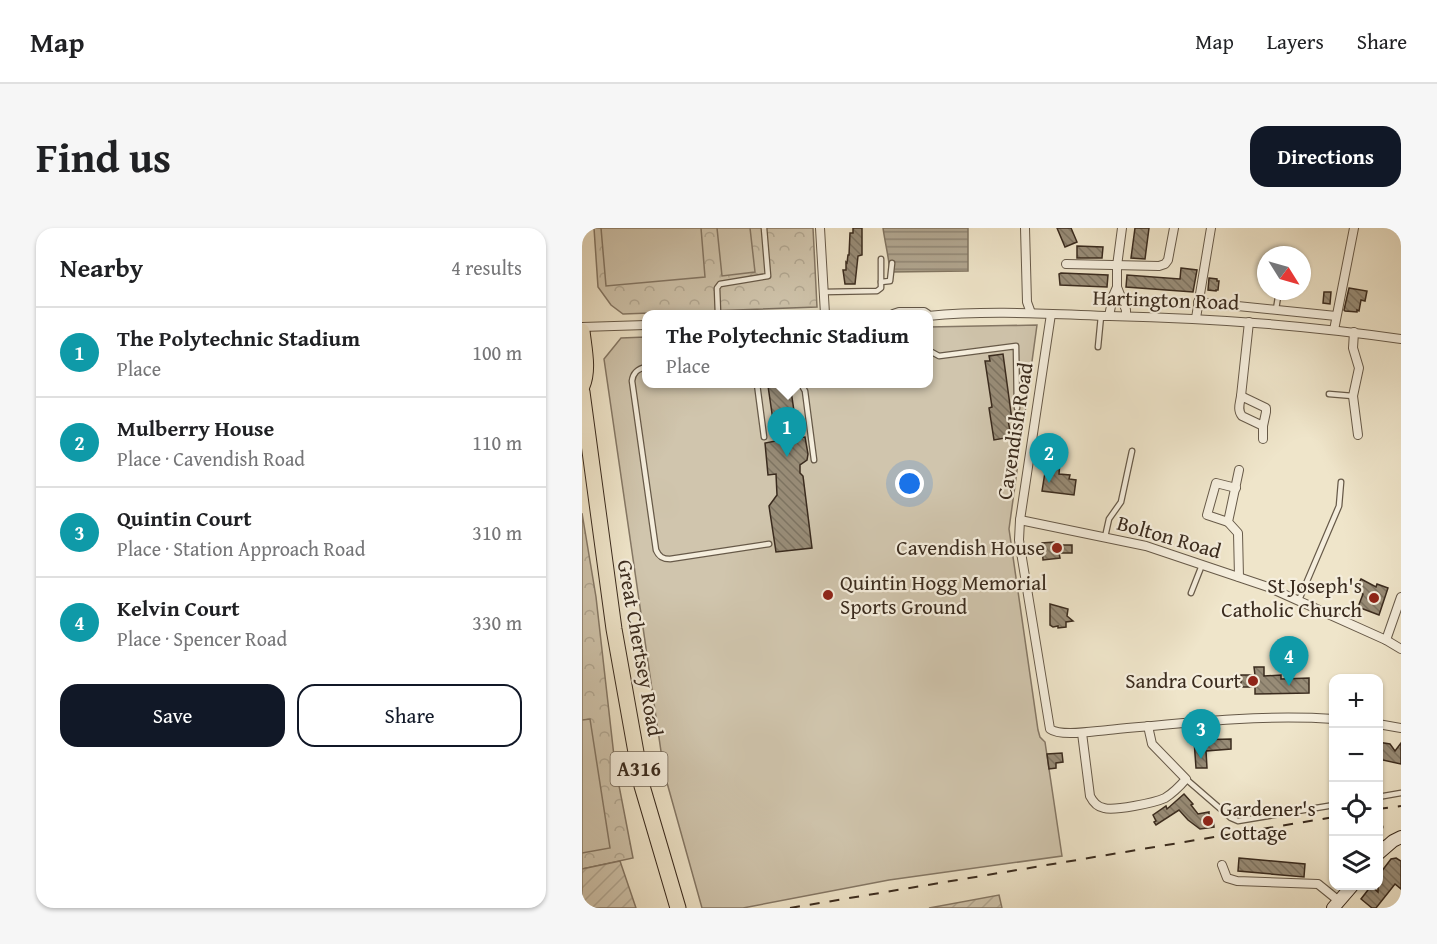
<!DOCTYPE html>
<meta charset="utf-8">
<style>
body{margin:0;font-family:"Gentium Book Plus",serif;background:#f6f6f6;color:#202124}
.controls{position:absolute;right:18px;bottom:18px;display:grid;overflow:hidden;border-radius:12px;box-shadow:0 2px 4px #0004}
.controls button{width:54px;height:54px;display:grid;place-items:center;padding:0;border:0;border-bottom:2px solid #e0e0e0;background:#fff;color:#202124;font:30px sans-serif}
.compass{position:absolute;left:675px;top:18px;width:54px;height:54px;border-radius:50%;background:#fff;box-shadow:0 2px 4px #0004;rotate:127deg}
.you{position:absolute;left:328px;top:256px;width:21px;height:21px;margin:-15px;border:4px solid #fff;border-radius:50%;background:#1a73e8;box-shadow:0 0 0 9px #1a73e833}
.badge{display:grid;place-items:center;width:39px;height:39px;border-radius:50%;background:#111827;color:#fff;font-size:20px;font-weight:700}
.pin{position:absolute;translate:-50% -50px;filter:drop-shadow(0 2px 3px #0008)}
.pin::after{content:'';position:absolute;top:32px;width:21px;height:18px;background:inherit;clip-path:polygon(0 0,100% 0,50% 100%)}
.popup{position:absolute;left:60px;top:82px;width:291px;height:78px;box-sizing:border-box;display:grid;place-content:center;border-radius:12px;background:#fff;filter:drop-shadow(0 2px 4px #0005);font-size:20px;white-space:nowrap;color:#757577}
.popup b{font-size:22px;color:#202124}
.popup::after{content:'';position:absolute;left:50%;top:100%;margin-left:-12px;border:12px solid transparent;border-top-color:#fff}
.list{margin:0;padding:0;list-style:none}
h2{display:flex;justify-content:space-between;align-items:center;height:78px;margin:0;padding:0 24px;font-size:26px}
h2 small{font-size:20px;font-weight:400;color:#757577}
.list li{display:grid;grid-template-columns:39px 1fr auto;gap:18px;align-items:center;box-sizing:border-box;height:90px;padding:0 24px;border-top:2px solid #e0e0e0}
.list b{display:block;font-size:22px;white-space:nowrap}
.list p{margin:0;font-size:20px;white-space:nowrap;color:#757577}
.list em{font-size:20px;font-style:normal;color:#757577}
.actions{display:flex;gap:12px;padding:18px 24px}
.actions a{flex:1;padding:14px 0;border:2px solid #111827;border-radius:18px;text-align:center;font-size:21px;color:#111827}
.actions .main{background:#111827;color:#fff}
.icon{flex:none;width:33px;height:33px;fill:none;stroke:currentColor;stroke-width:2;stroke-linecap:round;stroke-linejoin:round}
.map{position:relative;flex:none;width:819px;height:680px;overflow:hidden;border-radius:18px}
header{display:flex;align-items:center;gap:36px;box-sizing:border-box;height:84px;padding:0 30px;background:#fff;border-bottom:2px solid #e0e0e0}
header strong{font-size:28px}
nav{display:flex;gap:33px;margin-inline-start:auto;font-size:21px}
.intro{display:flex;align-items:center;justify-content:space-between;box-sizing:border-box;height:144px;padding:0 36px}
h1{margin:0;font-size:42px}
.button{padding:15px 27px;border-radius:18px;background:#111827;color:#fff;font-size:21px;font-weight:700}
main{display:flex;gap:36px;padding:0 36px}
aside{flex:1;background:#fff;border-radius:18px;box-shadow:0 2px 4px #0004}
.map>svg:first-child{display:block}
</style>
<header>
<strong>Map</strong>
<nav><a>Map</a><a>Layers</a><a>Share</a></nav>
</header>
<div class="intro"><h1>Find us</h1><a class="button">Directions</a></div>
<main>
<aside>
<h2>Nearby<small>4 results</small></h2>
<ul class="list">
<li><span class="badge" style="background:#0f9aa8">1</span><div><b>The Polytechnic Stadium</b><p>Place</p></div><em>100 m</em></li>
<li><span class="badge" style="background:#0f9aa8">2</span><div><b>Mulberry House</b><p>Place · Cavendish Road</p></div><em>110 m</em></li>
<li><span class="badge" style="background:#0f9aa8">3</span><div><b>Quintin Court</b><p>Place · Station Approach Road</p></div><em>310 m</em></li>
<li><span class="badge" style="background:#0f9aa8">4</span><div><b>Kelvin Court</b><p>Place · Spencer Road</p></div><em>330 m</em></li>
</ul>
<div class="actions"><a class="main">Save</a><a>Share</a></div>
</aside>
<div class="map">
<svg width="819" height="680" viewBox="0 0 819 680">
<defs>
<pattern id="forest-crowns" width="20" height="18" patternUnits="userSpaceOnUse" patternTransform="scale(1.5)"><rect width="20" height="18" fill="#d0c5ad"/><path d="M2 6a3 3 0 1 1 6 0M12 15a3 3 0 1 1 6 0" fill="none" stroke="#b3a994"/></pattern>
<pattern id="garden-furrows" width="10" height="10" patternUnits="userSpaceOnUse" patternTransform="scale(1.5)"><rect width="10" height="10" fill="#d0c5ad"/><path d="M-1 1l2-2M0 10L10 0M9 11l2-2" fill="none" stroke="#b3a994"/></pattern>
<pattern id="water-rules" width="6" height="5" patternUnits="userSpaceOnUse" patternTransform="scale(1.5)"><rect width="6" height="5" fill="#b1a690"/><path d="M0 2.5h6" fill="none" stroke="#918775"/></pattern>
<pattern id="building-back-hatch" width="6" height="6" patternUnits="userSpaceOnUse" patternTransform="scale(1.5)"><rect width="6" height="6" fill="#988c77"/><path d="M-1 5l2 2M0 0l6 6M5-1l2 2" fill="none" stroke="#7d7361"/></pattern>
</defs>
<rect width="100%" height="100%" fill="#efe5ca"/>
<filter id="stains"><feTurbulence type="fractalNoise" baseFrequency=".00333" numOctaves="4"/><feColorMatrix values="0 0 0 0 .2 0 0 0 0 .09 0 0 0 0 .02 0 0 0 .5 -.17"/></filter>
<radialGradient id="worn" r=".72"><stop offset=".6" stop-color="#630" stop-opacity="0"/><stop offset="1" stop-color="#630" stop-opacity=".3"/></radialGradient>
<g fill="url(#forest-crowns)" stroke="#857866" stroke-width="1.5">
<path d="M12 0H231L235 79 41 86 29 77 16 59Z"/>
<path d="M0 285 14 369 33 537 51 630 0 641Z"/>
</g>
<g fill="url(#garden-furrows)" stroke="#857866" stroke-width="1.5">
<path d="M38 633 54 680H0V641Z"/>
<path d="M417 667 420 680H347Z"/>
</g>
<g fill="#d0c5ad" stroke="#857866" stroke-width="1.5">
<path d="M19 0H119L123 49 24 58Z"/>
<path d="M135 0H168L173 44 140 48Z"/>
<path d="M455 97 427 301 456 502 458 509 463 514 480 628 307 652 161 680H120L82 544 22 131 39 110 64 109V156H346V99Z"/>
<path d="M8 491 28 620 0 625V492Z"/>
</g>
<path fill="url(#water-rules)" stroke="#817562" stroke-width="1.5" d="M301 0H386V43L308 44C307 30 303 15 301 0Z"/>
<g fill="url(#building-back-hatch)" stroke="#3a2b1e" stroke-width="1.5">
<path d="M271 0H280V27L276 28 273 56H263L261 42H264V34L265 35 266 27H267L268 5H271Z"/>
<path d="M475 0H489L495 14 483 19Z"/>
<path d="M553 0H567L563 31 549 30Z"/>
<path d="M495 18 521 19 520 30H495Z"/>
<path d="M599 40 615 42 611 64 544 59 545 47 598 51Z"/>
<path d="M479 45 526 47 525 59 478 57 477 46Z"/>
<path d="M627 50 635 51V53H637L636 62H634V63L626 62Z"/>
<path d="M767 60 785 63 783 73 779 72 777 83 775 82V84L763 83 762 82Z"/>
<path d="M742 64H749L748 76 741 75Z"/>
<path d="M421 126 430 192H426L429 209 412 212 407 180 410 179 403 133H408L407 128Z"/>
<path d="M203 156H208L216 210 223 209 226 226 225 232 218 237V245L221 248 230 320 194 324 187 278 195 267 194 246 186 247 183 215 194 213 186 158Z"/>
<path d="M465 232 478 234 477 246 488 247 487 251 494 252 492 267 460 263Z"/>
<path d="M472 314V317H490V325H477L478 330 461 332 460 315Z"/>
<path d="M779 351 794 359 795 356 806 360 797 387 776 379 781 366 773 362Z"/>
<path d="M468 376 486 381 485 388 491 393 484 394V399L476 400V398L471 399 468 397Z"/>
<path d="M672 439H682V448L699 447V451L727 450V465L673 466V459H659V447H673Z"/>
<path d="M649 511V521L624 523 625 540H614L612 512Z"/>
<path d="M796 514 808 516 813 523 819 515V536L796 531Z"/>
<path d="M480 525 481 534 474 535V540L467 541 465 526Z"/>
<path d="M602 566 611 576 609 577 616 586 627 584V590H631L632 599 618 601 606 592 597 582 574 597 572 594 574 593 571 587 584 578 585 581Z"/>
<path d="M657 630 723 636 722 649 656 643Z"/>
<path d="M814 630 819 633V661L813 656 794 680H790L779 671 789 658 796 664V648L809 631Z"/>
</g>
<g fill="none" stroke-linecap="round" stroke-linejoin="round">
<g stroke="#675a49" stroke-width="7">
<g id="lane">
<path d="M299 54 308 53 310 35"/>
<path d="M242 64 295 63 299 60V31"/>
<path d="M694 81 697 63"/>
<path d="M136 86 135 60 138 56 186 48 182 0"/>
<path d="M516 119 519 88"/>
<path d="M346 122 357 128 434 118 435 180"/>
<path d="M64 139C55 141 51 145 50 153L74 322C77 329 81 331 88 331L187 316"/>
<path d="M175 156 182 209"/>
<path d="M219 156 223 163 232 232"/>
<path d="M747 166 771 168"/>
<path d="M523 309 527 291 539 274 550 223"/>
<path d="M609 365 620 337"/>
<path d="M717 372 757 278 759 254"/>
<path d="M604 551 649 590 656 593 752 577"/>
<path d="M796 569 819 565"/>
<path d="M796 601 798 599"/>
<path d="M796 612 804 618"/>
</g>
</g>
<g stroke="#675a49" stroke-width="10">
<g id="street">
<path d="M238 0 243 86"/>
<path d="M443 0 445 74 449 85"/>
<path d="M484 36 577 38 583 36 586 32 592 0"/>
<path d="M535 59V38L540 0"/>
<path d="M616 74 754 88"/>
<path d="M311 86 317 84H342L345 86"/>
<path d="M469 86 438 292 437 312 468 501C479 509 512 503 526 502 601 495 676 486 752 491"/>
<path d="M346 88C406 82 468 86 528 88 626 90 722 97 819 111"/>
<path d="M527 88 531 68 535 59 544 82V88"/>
<path d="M614 90 629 0"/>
<path d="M0 99 64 97"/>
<path d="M752 102 772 0"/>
<path d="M772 104 771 120 777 140 771 168 776 207"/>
<path d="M659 168 684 180V184L681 198 660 188C655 182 658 175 659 168Z"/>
<path d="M659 168 667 94"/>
<path d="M681 211V198"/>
<path d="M438 292 564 318 686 359 804 412 819 421"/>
<path d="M646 294 625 287 634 255 654 260"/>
<path d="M657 349 656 305 646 294 657 242"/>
<path d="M804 412 819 369"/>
<path d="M796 496 819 500"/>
<path d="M500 505 508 568C511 574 515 579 522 580 532 583 572 575 583 570 591 565 598 558 604 551L570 516 566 498"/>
<path d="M640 637 645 650 655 653 736 656 757 673"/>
</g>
</g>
<g stroke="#3a2b1e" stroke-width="14">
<g id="secondary">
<path d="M796 626 811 613 819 609"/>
<path d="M751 680 770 658"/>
</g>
</g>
<g stroke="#3a2b1e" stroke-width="17">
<g id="highway">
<path d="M0 103C2 121 7 142 0 158"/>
<path d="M0 164 32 401 60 558 96 680"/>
</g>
</g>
<use href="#lane" stroke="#f5eedd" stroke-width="4.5"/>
<use href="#street" stroke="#f5eedd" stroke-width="8"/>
<use href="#secondary" stroke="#f5eedd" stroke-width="12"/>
<use href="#highway" stroke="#efe5ca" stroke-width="15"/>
<g stroke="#3a2b1e" stroke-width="2" stroke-dasharray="10 10" stroke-linecap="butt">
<path d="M796 581 819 578"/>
<path d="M208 680 752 589"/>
</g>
</g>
<g fill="#8f2418" stroke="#f5eedd" stroke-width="2">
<circle cx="475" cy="320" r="6"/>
<circle cx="246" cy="367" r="6"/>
<circle cx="792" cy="370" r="6"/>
<circle cx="671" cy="453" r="6"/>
<circle cx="626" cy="593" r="6"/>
</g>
<g text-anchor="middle" stroke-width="4.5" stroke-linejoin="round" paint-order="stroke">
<rect fill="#f5eedd" stroke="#726657" stroke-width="1.5" x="28.5" y="524" width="57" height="34" rx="4.5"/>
<g font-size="20" font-weight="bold" fill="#3a2b1e">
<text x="57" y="548">A316</text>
</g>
<g font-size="21" fill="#3a2b1e" stroke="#f5eedd">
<text transform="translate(584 72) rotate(2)" y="7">Hartington Road</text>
<text transform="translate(433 203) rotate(-81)" y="7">Cavendish Road</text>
<text transform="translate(587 309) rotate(16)" y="7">Bolton Road</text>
<text transform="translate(58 420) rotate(80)" y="7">Great Chertsey Road</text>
</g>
<g font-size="21" fill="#3a2b1e" stroke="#f5eedd" text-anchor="end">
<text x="463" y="327">Cavendish House</text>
<text x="258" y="362" text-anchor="start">Quintin Hogg Memorial<tspan x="258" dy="24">Sports Ground</tspan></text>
<text x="780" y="365">St Joseph's<tspan x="780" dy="24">Catholic Church</tspan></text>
<text x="659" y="460">Sandra Court</text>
<text x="638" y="588" text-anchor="start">Gardener's<tspan x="638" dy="24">Cottage</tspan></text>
</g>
</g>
<rect width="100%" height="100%" filter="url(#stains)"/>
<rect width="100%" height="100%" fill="url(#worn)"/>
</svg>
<div class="controls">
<button>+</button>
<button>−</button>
<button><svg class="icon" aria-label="locate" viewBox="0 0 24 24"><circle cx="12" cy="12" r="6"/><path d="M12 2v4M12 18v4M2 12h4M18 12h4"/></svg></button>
<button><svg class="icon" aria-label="layers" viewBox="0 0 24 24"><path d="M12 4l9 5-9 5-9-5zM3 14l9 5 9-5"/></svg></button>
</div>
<svg class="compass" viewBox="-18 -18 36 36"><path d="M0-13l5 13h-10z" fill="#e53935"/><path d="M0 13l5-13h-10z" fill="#757577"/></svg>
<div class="you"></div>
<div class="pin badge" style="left:205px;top:229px;background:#0f9aa8">1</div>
<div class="popup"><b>The Polytechnic Stadium</b>Place</div>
<div class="pin badge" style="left:467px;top:255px;background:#0f9aa8">2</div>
<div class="pin badge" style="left:619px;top:531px;background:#0f9aa8">3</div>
<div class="pin badge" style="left:707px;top:458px;background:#0f9aa8">4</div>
</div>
</main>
